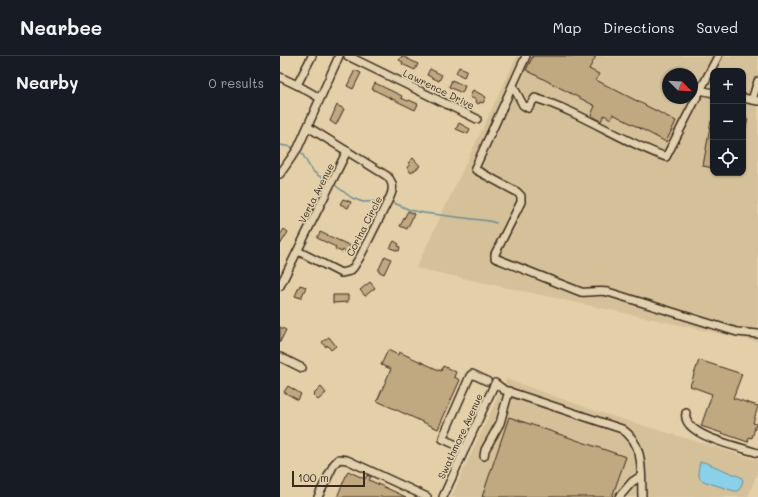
<!DOCTYPE html>
<meta charset="utf-8">
<style>
body{margin:0;font-family:Mali,sans-serif;background:#20242c;color:#f1f3f6}
.controls{position:absolute;right:12px;top:12px;display:grid;overflow:hidden;border-radius:8px;box-shadow:0 1px 3px #0004}
.controls button{width:36px;height:36px;display:grid;place-items:center;padding:0;border:0;border-bottom:1px solid #363941;background:#171b24;color:#f1f3f6;font:20px sans-serif}
.compass{position:absolute;left:382px;top:12px;width:36px;height:36px;border-radius:50%;background:#171b24;box-shadow:0 1px 3px #0004;rotate:114deg}
.scale{position:absolute;left:12px;bottom:10px;width:73px;box-sizing:border-box;padding-left:4px;border:2px solid #3b2a1e;border-top:0;font-size:11px;line-height:14px;white-space:nowrap;color:#3b2a1e;-webkit-text-stroke:3px #e2d1ae;paint-order:stroke}
.list{margin:0;padding:0;list-style:none}
h2{display:flex;justify-content:space-between;align-items:center;height:52px;margin:0;padding:0 16px;font-size:17px}
h2 small{font-size:13px;font-weight:400;color:#9ea1a6}
.icon{flex:none;width:22px;height:22px;fill:none;stroke:currentColor;stroke-width:2;stroke-linecap:round;stroke-linejoin:round}
.map{position:relative;flex:none;width:478px;height:441px;overflow:hidden}
header{display:flex;align-items:center;gap:24px;box-sizing:border-box;height:56px;padding:0 20px;background:#171b24;border-bottom:1px solid #363941}
header strong{font-size:19px}
nav{display:flex;gap:22px;margin-inline-start:auto;font-size:14px}
main{display:flex}
aside{flex:1;background:#171b24}
.map>svg:first-child{display:block}
</style>
<header>
<strong>Nearbee</strong>
<nav><a>Map</a><a>Directions</a><a>Saved</a></nav>
</header>
<main>
<aside>
<h2>Nearby<small>0 results</small></h2>
<ul class="list">
</ul>
</aside>
<div class="map">
<svg width="478" height="441" viewBox="0 0 478 441">
<rect width="100%" height="100%" fill="#e3d0a8"/>
<filter id="ink" filterUnits="userSpaceOnUse"><feTurbulence type="fractalNoise" baseFrequency=".025" numOctaves="2"/><feDisplacementMap in="SourceGraphic" scale="8" xChannelSelector="R" yChannelSelector="G"/><feConvolveMatrix kernelMatrix="1 2 1 2 8 2 1 2 1" color-interpolation-filters="sRGB"/></filter>
<g filter="url(#ink)">
<g fill="#d5c199" fill-rule="evenodd">
<path d="M237 0H478V286L136 212ZM433 15H463V117H433ZM388 18H412V42H388Z"/>
<path d="M226 323 319 356 478 404V416L468 441H171Z"/>
</g>
<path fill="#88d1e8" stroke="#698e97" d="M420 406H424L461 421 463 424 461 431 458 435H454L426 426 420 423 418 415Z"/>
<g fill="none" stroke-linecap="round" stroke-linejoin="round">
<g stroke="#698e97" stroke-width="1.5">
<path d="M0 89 12 91"/>
<path d="M22 97C29 110 32 119 48 124"/>
<path d="M56 130 72 142 83 146 104 145"/>
<path d="M112 146 130 154 144 157 209 165 216 167"/>
</g>
</g>
<g fill="#c0a880" stroke="#3b2a1e">
<path d="M122 0 138 8 135 14 122 8 123 6 119 4Z"/>
<path d="M253 0H316L309 13 319 18 316 24 396 65 386 86 333 58 331 63 324 59 321 65 311 59 315 50 246 14Z"/>
<path d="M179 11 187 14 184 21 176 17Z"/>
<path d="M150 13 162 19 159 25 147 19Z"/>
<path d="M75 14 81 17 73 33 67 30Z"/>
<path d="M172 24 185 30 182 37 169 31Z"/>
<path d="M95 27 122 40 121 42 128 45 129 44 138 48 135 54 92 33Z"/>
<path d="M193 34 206 41 203 47 200 46 199 48 195 46 196 44 190 41Z"/>
<path d="M57 49 64 53 56 69 50 65Z"/>
<path d="M463 62 468 63 465 76H463Z"/>
<path d="M431 65H433V112L423 110Z"/>
<path d="M179 67 190 73 188 78 176 73Z"/>
<path d="M133 102 140 110 131 117 127 111 130 109 128 107Z"/>
<path d="M63 143 71 146 68 152 60 148Z"/>
<path d="M128 155 134 158 127 173 120 170Z"/>
<path d="M4 173 8 176 0 189V179Z"/>
<path d="M40 176 71 190 68 197 63 194 62 196 55 193 56 191 37 182Z"/>
<path d="M114 185 119 188 118 190 120 191 119 195 110 192Z"/>
<path d="M105 200 111 203 104 218 98 215Z"/>
<path d="M90 226 95 232 85 240 80 234Z"/>
<path d="M20 229 26 231 21 242 15 240Z"/>
<path d="M53 239H68V246L53 247Z"/>
<path d="M0 271 6 274 0 286Z"/>
<path d="M49 281 56 290 51 294 47 289 46 291 42 286Z"/>
<path d="M108 294 118 299 119 296 161 315 163 310 176 316 174 321 180 324 158 373 97 345 111 313 101 309Z"/>
<path d="M419 304 462 318 453 342 478 350 473 367 476 368 472 382 469 381 468 386 421 370 432 338 410 330Z"/>
<path d="M8 330 21 338 18 344 4 336Z"/>
<path d="M41 331 46 337 38 344 33 339Z"/>
<path d="M229 361 346 401 332 441H202Z"/>
<path d="M68 415 85 423 87 419 91 421 89 424 126 441H57Z"/>
</g>
<g fill="none" stroke-linecap="round" stroke-linejoin="round">
<g stroke="#3b2a1e" stroke-width="10">
<g id="minor">
<path d="M32 0 17 29 40 42"/>
<path d="M68 0 197 63"/>
<path d="M246 0 195 112 196 114 237 136 241 140V146L215 198V202L301 236C310 237 319 234 328 236L457 276 478 278"/>
<path d="M0 21 17 29"/>
<path d="M233 30 243 49 248 52 255 42C301 56 341 85 386 101L438 0"/>
<path d="M420 34 433 37"/>
<path d="M463 42 478 45"/>
<path d="M472 44 478 25"/>
<path d="M0 118 18 92 59 0"/>
<path d="M18 195 61 217 70 215 73 212 80 201 110 141C114 133 113 126 107 120L28 71"/>
<path d="M0 230 67 95"/>
<path d="M0 301 22 312"/>
<path d="M406 357C401 380 462 391 478 397"/>
<path d="M185 393 163 383 164 379 190 320 192 318 207 325"/>
<path d="M204 400 205 394 220 367 229 335"/>
<path d="M38 441 54 408 59 403 67 404 147 441"/>
<path d="M163 441 215 327 224 334 342 373C365 388 361 417 362 441"/>
<path d="M339 441 352 426 361 420"/>
</g>
</g>
<use href="#minor" stroke="#e2d1ae" stroke-width="7"/>
</g>
</g>
<g text-anchor="middle" stroke-width="3.5" stroke-linejoin="round" paint-order="stroke">
<g font-size="10" fill="#3b2a1e" stroke="#e2d1ae">
<text transform="translate(159 33) rotate(26)" y="4">Lawrence Drive</text>
<text transform="translate(36 137) rotate(-63)" y="4">Verta Avenue</text>
<text transform="translate(84 170) rotate(-63)" y="4">Corina Circle</text>
<text transform="translate(180 380) rotate(-65)" y="4">Swathmore Avenue</text>
</g>
</g>
</svg>
<div class="controls">
<button>+</button>
<button>−</button>
<button><svg class="icon" aria-label="locate" viewBox="0 0 24 24"><circle cx="12" cy="12" r="6"/><path d="M12 2v4M12 18v4M2 12h4M18 12h4"/></svg></button>
</div>
<svg class="compass" viewBox="-18 -18 36 36"><path d="M0-13l5 13h-10z" fill="#e53935"/><path d="M0 13l5-13h-10z" fill="#9ea1a6"/></svg>
<div class="scale">100 m</div>
</div>
</main>
